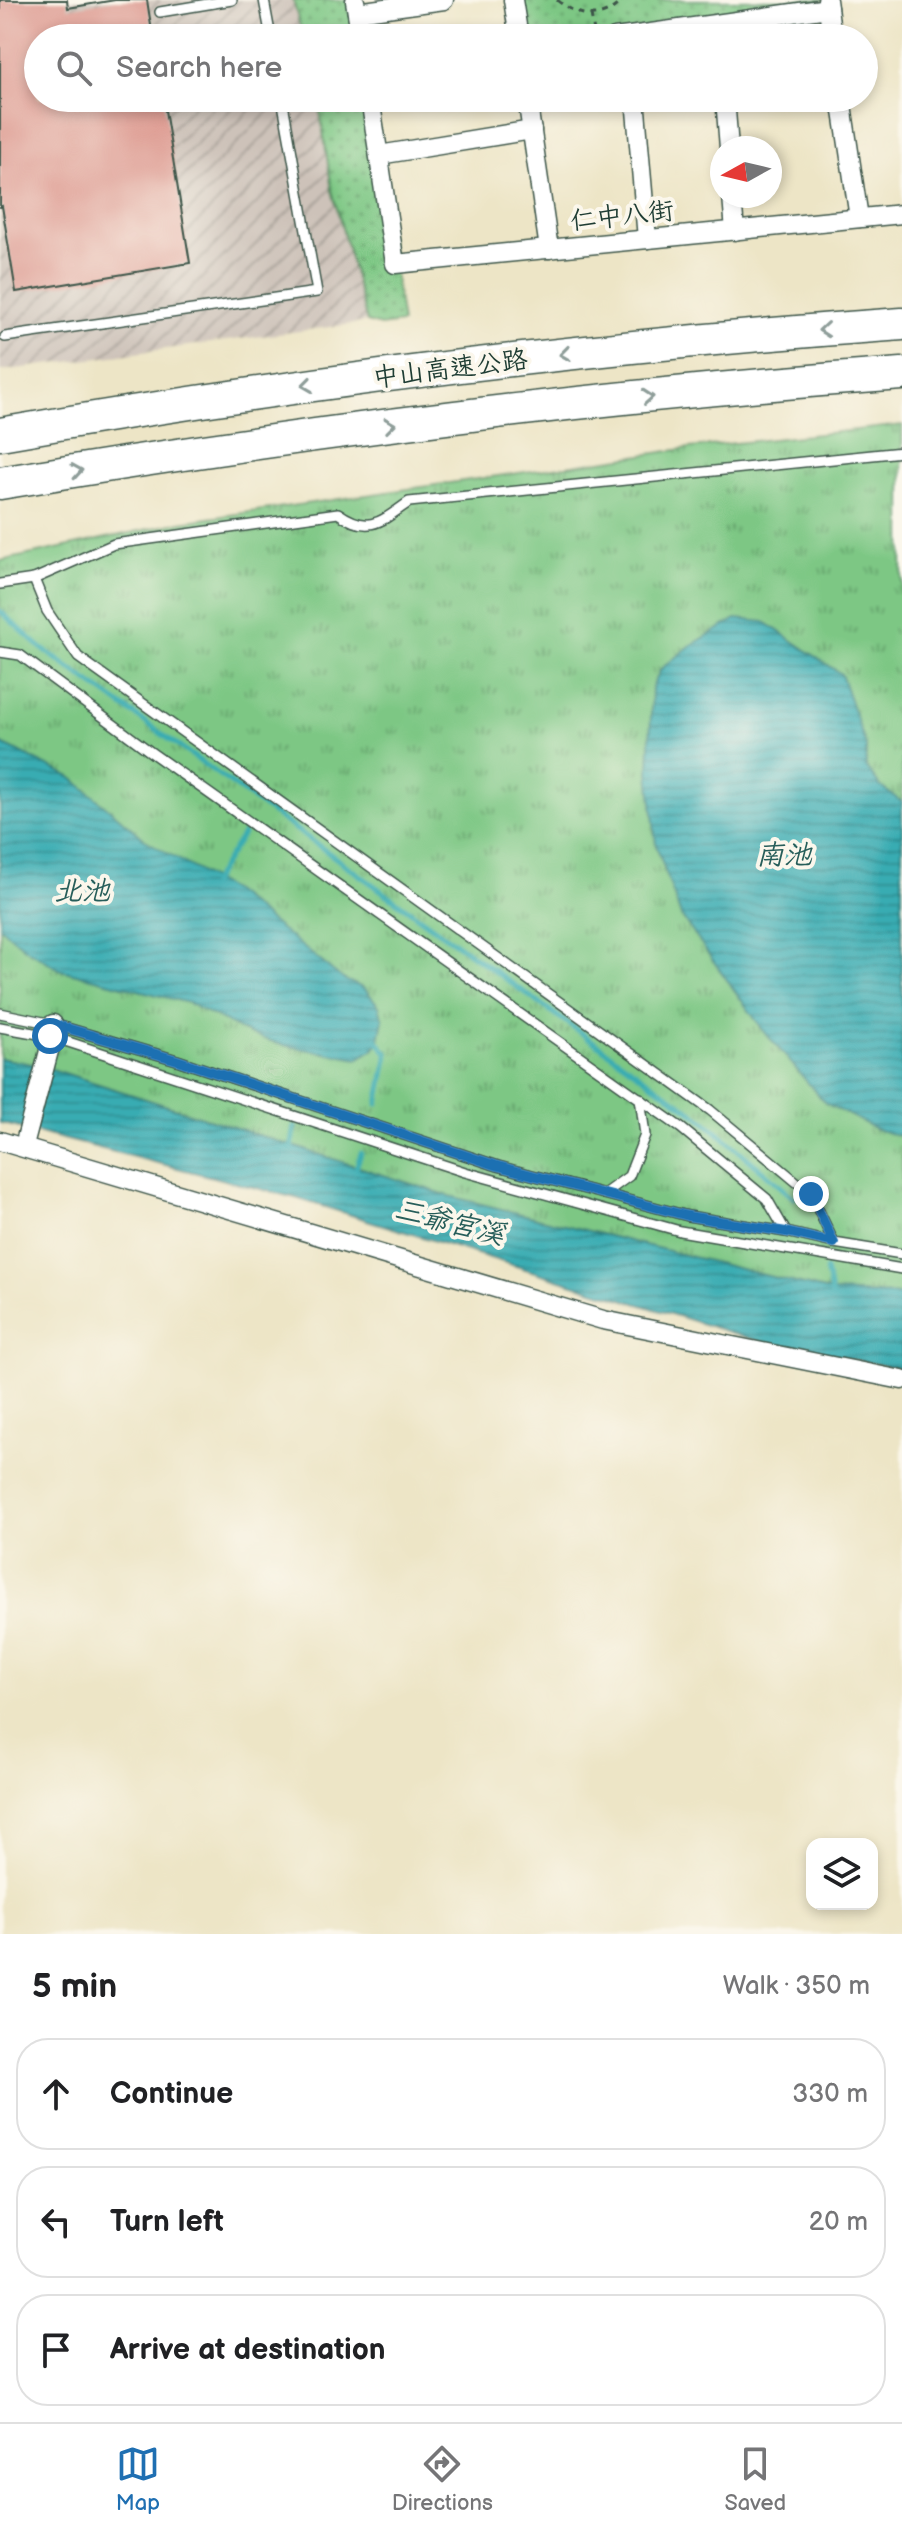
<!DOCTYPE html>
<meta charset="utf-8">
<style>
body{margin:0;font-family:"Balsamiq Sans","LXGW WenKai TC",sans-serif;background:#f2f2f2;color:#202124}
.controls{position:absolute;right:24px;bottom:24px;display:grid;overflow:hidden;border-radius:16px;box-shadow:0 4px 12px #0003}
.controls button{width:72px;height:72px;display:grid;place-items:center;padding:0;border:0;border-bottom:2px solid #e0e0e0;background:#fff;color:#202124;font:40px sans-serif}
.compass{position:absolute;left:710px;top:136px;width:72px;height:72px;border-radius:50%;background:#fff;box-shadow:0 4px 12px #0003;rotate:262deg}
.stop{position:absolute;width:24px;height:24px;margin:-18px;border:6px solid #1f6fb2;border-radius:50%;background:#fff}
.stop.end{background:#1f6fb2;border-color:#fff;box-shadow:0 2px 8px #0008}
.list{margin:0;padding:0;list-style:none}
h2{display:flex;justify-content:space-between;align-items:center;height:104px;margin:0;padding:0 32px;font-size:34px}
h2 small{font-size:26px;font-weight:400;color:#757577}
.list li{display:grid;grid-template-columns:52px 1fr auto;gap:24px;align-items:center;box-sizing:border-box;height:112px;margin:0 16px 16px;padding:0 16px;border:2px solid #e0e0e0;border-radius:32px}
.list b{display:block;font-size:30px;white-space:nowrap}
.list em{font-size:26px;font-style:normal;color:#757577}
.icon{flex:none;width:44px;height:44px;fill:none;stroke:currentColor;stroke-width:2;stroke-linecap:round;stroke-linejoin:round}
.map{position:relative;flex:none;width:902px;height:1934px;overflow:hidden}
.search{position:absolute;background:#fff;box-shadow:0 4px 12px #0003;left:24px;right:24px;top:24px;height:88px;display:flex;align-items:center;gap:20px;box-sizing:border-box;padding:0 28px;border-radius:44px;color:#757577;font-size:30px}
.sheet{height:488px;background:#fff}
nav{display:flex;justify-content:space-around;align-items:center;box-sizing:border-box;height:112px;border-top:2px solid #e0e0e0;background:#fff;font-size:22px;color:#757577}
nav a{display:grid;justify-items:center;gap:4px}
nav .on{color:#1f6fb2}
.map>svg:first-child{display:block}
</style>
<div class="map">
<svg width="902" height="1934" viewBox="0 0 902 1934">
<defs>
<pattern id="industrial-furrows" width="10" height="10" patternUnits="userSpaceOnUse" patternTransform="scale(2)"><rect width="10" height="10" fill="#cdc2b9"/><path d="M-1 1l2-2M0 10L10 0M9 11l2-2" fill="none" stroke="#a69f97"/></pattern>
<pattern id="grass-tufts" width="24" height="20" patternUnits="userSpaceOnUse" patternTransform="scale(2)"><rect width="24" height="20" fill="#7dc784"/><path d="M3 7l-1-3M5 7V3M7 7l1-3M15 17l-1-3M17 17v-4M19 17l1-3" fill="none" stroke="#66a36d"/></pattern>
<pattern id="park-dots" width="8" height="8" patternUnits="userSpaceOnUse" patternTransform="scale(2)"><rect width="8" height="8" fill="#7dc784"/><path d="M2 2h.1M6 6h.1" fill="none" stroke="#66a36d" stroke-width="1.8" stroke-linecap="round"/></pattern>
<pattern id="water-rules" width="6" height="5" patternUnits="userSpaceOnUse" patternTransform="scale(2)"><rect width="6" height="5" fill="#39acb2"/><path d="M0 2.5h6" fill="none" stroke="#2f8d92"/></pattern>
</defs>
<rect width="100%" height="100%" fill="#fbf7ec"/>
<filter id="ink" filterUnits="userSpaceOnUse"><feTurbulence type="fractalNoise" baseFrequency=".0125" numOctaves="2"/><feDisplacementMap in="SourceGraphic" scale="16" xChannelSelector="R" yChannelSelector="G"/><feConvolveMatrix kernelMatrix="1 2 1 2 8 2 1 2 1" color-interpolation-filters="sRGB"/></filter>
<filter id="wash" filterUnits="userSpaceOnUse"><feTurbulence type="fractalNoise" baseFrequency=".006" numOctaves="4" result="noise"/><feDisplacementMap in="SourceGraphic" scale="32" xChannelSelector="R" yChannelSelector="G"/><feGaussianBlur stdDeviation="1.8" result="paint"/><feColorMatrix in="noise" values="0 0 0 0 0 0 0 0 0 0 0 0 0 0 0 0 0 1.4 0 .05"/><feComposite in="paint" operator="in"/></filter>
<g filter="url(#wash)">
<rect width="100%" height="100%" fill="#ede5c6"/>
<path fill="url(#industrial-furrows)" d="M0 0H293L303 38H38V98H318L332 190 367 322 0 371Z"/>
<path fill="url(#grass-tufts)" stroke="#4e825c" stroke-width="2" d="M902 425V1295L832 1292 449 1196 42 1066 0 1058V561L181 522 690 448Z"/>
<g fill="url(#park-dots)" stroke="#4e825c" stroke-width="2">
<path d="M293 0H354L360 38H303Z"/>
<path d="M513 0H826L615 38H519Z"/>
<path d="M318 98H369L402 323 380 326 367 322 332 190Z"/>
</g>
<g fill="url(#water-rules)" stroke="#2c7473" stroke-width="2">
<path d="M736 619 765 622 841 674 866 746V767L880 786 902 802V1137L876 1129 825 1103 763 1030 681 916 656 845 649 772 652 687 661 669 690 646Z"/>
<path d="M0 743 71 777 147 841 234 892 343 979 365 989 379 1006 383 1020 379 1040 373 1049 358 1059 283 1045 249 1034 188 1003 61 970 26 949 0 927Z"/>
<path d="M0 1058 42 1066 449 1196 832 1292 902 1295V1369L758 1341 296 1198 0 1123Z"/>
</g>
<g fill="none" stroke-linecap="round" stroke-linejoin="round">
<g stroke="#39acb2" stroke-width="5">
<path d="M0 611 41 648 702 1119 794 1198"/>
<path d="M211 884 243 834"/>
<path d="M375 1038 388 1054 378 1104"/>
<path d="M291 1150 295 1127"/>
<path d="M355 1171 361 1153"/>
<path d="M826 1270 832 1297"/>
</g>
</g>
<g id="blocks">
<path fill="#de9c93" d="M0 0H67L68 8 115 0H147L153 38H38V98H163L190 263 16 292 2 206 0 207Z"/>
</g>
</g>
<g filter="url(#ink)">
<use href="#blocks" fill-opacity="0" stroke="#3e564a" stroke-width="2"/>
<g fill="none" stroke-linecap="round" stroke-linejoin="round">
<g stroke="#3e564a" stroke-width="12">
<g id="lane">
<path d="M264 0 271 38"/>
<path d="M160 12 232 0"/>
<path d="M5 337 317 292 282 98"/>
<path d="M34 579 47 611 78 657 710 1110 811 1194 834 1243"/>
<path d="M0 584 34 579 114 544 338 513C369 535 382 521 409 502L902 452"/>
<path d="M0 652 20 655 152 753 681 1128 767 1199 786 1232 834 1243 902 1254"/>
<path d="M0 1013 53 1024 177 1060 498 1166 688 1216 786 1232"/>
<path d="M0 1027 50 1036 465 1172 680 1231 902 1269"/>
<path d="M604 1194 629 1176 645 1135 640 1098"/>
</g>
</g>
<g stroke="#3e564a" stroke-width="21">
<g id="street">
<path d="M513 0 519 38"/>
<path d="M827 0 832 38"/>
<path d="M355 1 361 38"/>
<path d="M357 12 444 0"/>
<path d="M615 38 828 8"/>
<path d="M370 98 395 264 902 214"/>
<path d="M527 98 549 249"/>
<path d="M635 98 647 239"/>
<path d="M725 98 729 148"/>
<path d="M841 98 859 218"/>
<path d="M379 155 532 130"/>
<path d="M732 196 735 231"/>
<path d="M0 1141 603 1320 902 1380"/>
<path d="M24 1146 50 1047 53 1024"/>
</g>
</g>
<g stroke="#3e564a" stroke-width="35">
<g id="highway">
<path d="M0 434C299 382 600 345 902 324"/>
<path d="M0 483C299 433 600 395 902 374"/>
</g>
</g>
<g stroke="#3e564a" stroke-width="3" stroke-dasharray="6 6" stroke-linecap="butt">
<path d="M557 0C578 17 602 23 622 0"/>
<path d="M591 15 595 38"/>
<path d="M386 102 467 106"/>
</g>
<use href="#lane" stroke="#fff" stroke-width="9"/>
<use href="#street" stroke="#fff" stroke-width="18"/>
<use href="#highway" stroke="#fff" stroke-width="32"/>
</g>
<defs><path id="oneway-chevron" d="M-2-3.5L2.5 0L-2 3.5" fill="none" stroke-width="1.6" stroke-linecap="round" stroke-linejoin="round" transform="scale(2)"/></defs>
<g stroke="#8f9e9a">
<use href="#oneway-chevron" transform="translate(824 330) rotate(175)"/>
<use href="#oneway-chevron" transform="translate(565 354) rotate(172)"/>
<use href="#oneway-chevron" transform="translate(307 385) rotate(172)"/>
<use href="#oneway-chevron" transform="translate(648 397) rotate(-5)"/>
<use href="#oneway-chevron" transform="translate(390 425) rotate(-7)"/>
<use href="#oneway-chevron" transform="translate(77 471) rotate(-9)"/>
</g>
</g>
<g fill="none" stroke-linecap="round" stroke-linejoin="round" filter="url(#ink)">
<path stroke="#1f6fb2" stroke-width="10" d="M50 1036 53 1024 177 1060 498 1166 688 1216 786 1232 834 1243 811 1194"/>
</g>
<g text-anchor="middle" stroke-width="8" stroke-linejoin="round" paint-order="stroke">
<g font-size="26" fill="#1f3d34" stroke="#fbf7ec">
<text transform="translate(622 215) rotate(-6)" y="9">仁中八街</text>
<text transform="translate(450 368) rotate(-7)" y="9">中山高速公路</text>
</g>
<g font-size="28" font-style="italic" fill="#275e5a" stroke="#fbf7ec">
<text x="784" y="864">南池</text>
<text x="82" y="900">北池</text>
<text transform="translate(450 1221) rotate(14)" y="10">三爺宮溪</text>
</g>
</g>
</svg>
<div class="controls">
<button><svg class="icon" aria-label="layers" viewBox="0 0 24 24"><path d="M12 4l9 5-9 5-9-5zM3 14l9 5 9-5"/></svg></button>
</div>
<svg class="compass" viewBox="-18 -18 36 36"><path d="M0-13l5 13h-10z" fill="#e53935"/><path d="M0 13l5-13h-10z" fill="#757577"/></svg>
<div class="stop" style="left:50px;top:1036px"></div>
<div class="stop end" style="left:811px;top:1194px"></div>
<div class="search"><svg class="icon" aria-label="search" viewBox="0 0 24 24"><circle cx="10" cy="10" r="6"/><path d="M15 15l6 6"/></svg>Search here</div>
</div>
<section class="sheet">
<h2>5 min<small>Walk · 350 m</small></h2>
<ul class="list">
<li><svg class="icon" aria-label="ahead" viewBox="0 0 24 24"><path d="M12 20V5M6 11l6-6 6 6"/></svg><div><b>Continue</b></div><em>330 m</em></li>
<li><svg class="icon" aria-label="left" viewBox="0 0 24 24"><path d="M17 20v-9H6M10 6l-5 5 5 5"/></svg><div><b>Turn left</b></div><em>20 m</em></li>
<li><svg class="icon" aria-label="arrive" viewBox="0 0 24 24"><path d="M6 21V4h12l-3 4 3 4H6"/></svg><div><b>Arrive at destination</b></div></li>
</ul>
</section>
<nav>
<a class="on"><svg class="icon" aria-label="map" viewBox="0 0 24 24"><path d="M3 6l6-2 6 2 6-2v14l-6 2-6-2-6 2zM9 4v14M15 6v14"/></svg>Map</a>
<a><svg class="icon" aria-label="directions" viewBox="0 0 24 24"><path d="M12 3l9 9-9 9-9-9zM9 14v-3h6M13 9l2 2-2 2"/></svg>Directions</a>
<a><svg class="icon" aria-label="saved" viewBox="0 0 24 24"><path d="M7 4h10v16l-5-4-5 4z"/></svg>Saved</a>
</nav>
